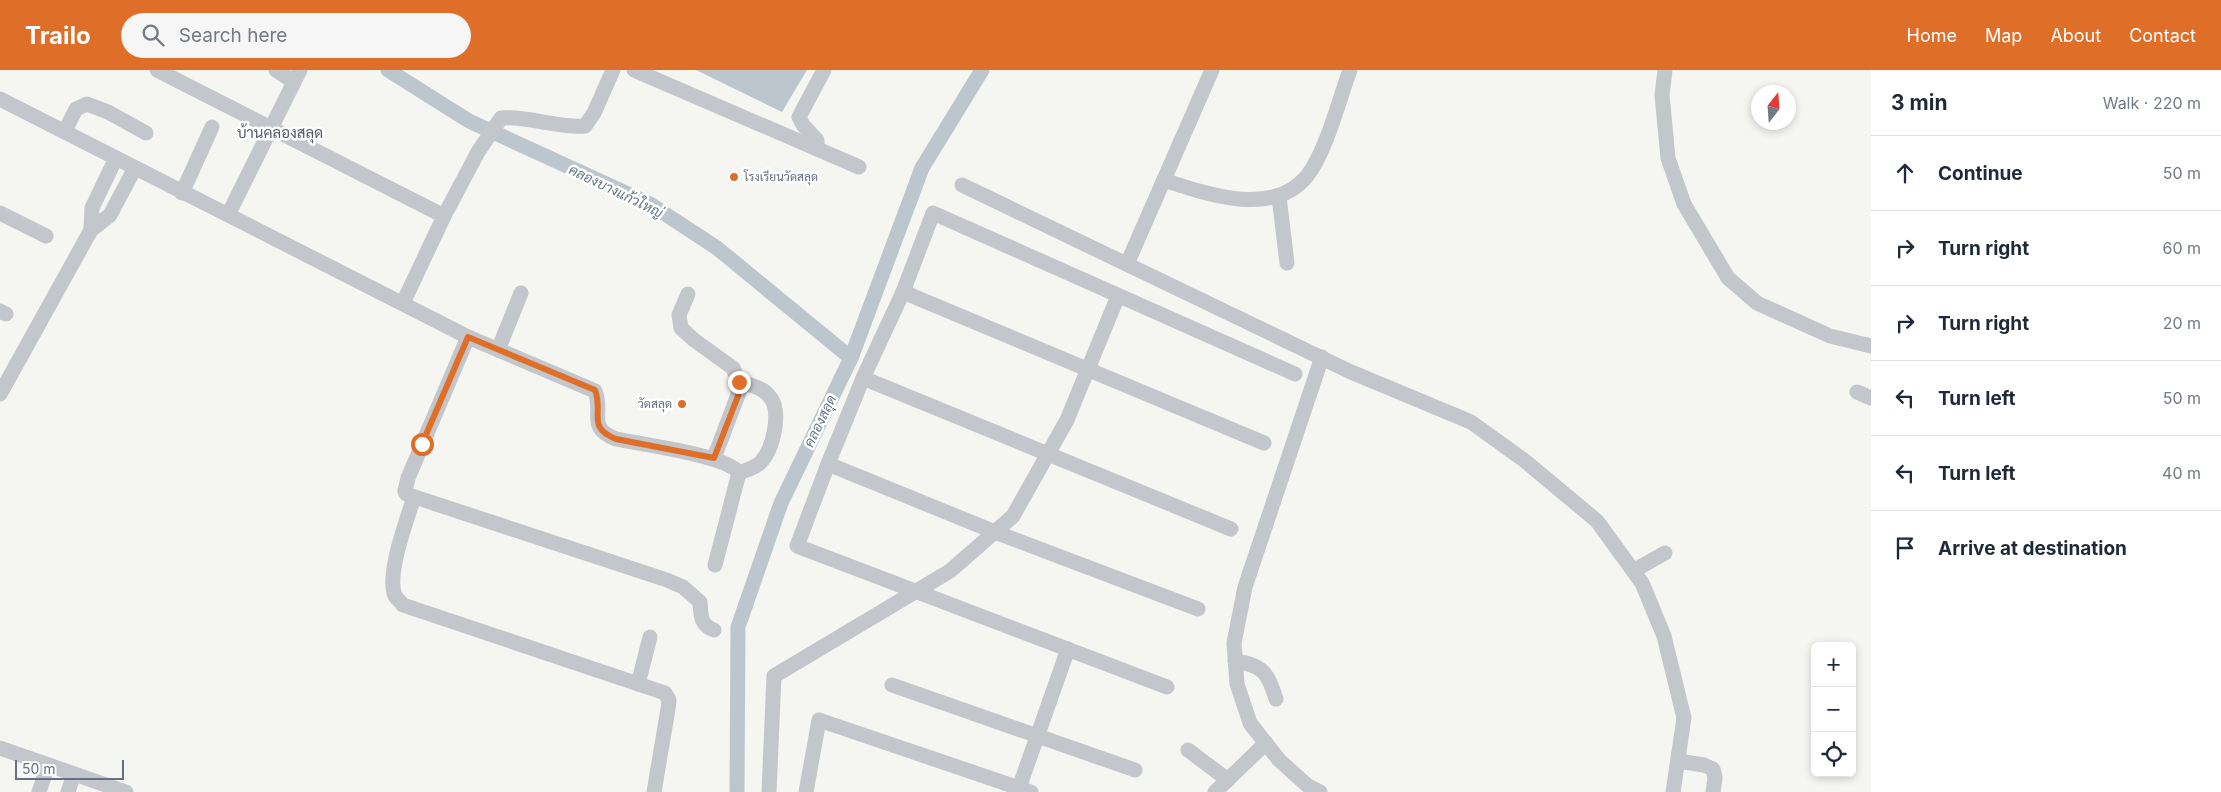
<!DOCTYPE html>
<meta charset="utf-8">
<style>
body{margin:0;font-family:Inter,Sarabun,sans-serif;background:#f6f6f7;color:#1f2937}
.controls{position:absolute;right:15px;bottom:15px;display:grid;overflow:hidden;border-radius:8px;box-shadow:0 2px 8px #0003}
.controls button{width:45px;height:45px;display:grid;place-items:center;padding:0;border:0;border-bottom:1px solid #e0e1e3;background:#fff;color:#1f2937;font:25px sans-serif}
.compass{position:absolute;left:1751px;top:15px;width:45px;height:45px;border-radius:50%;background:#fff;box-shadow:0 2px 8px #0003;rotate:17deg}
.scale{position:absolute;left:15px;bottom:12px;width:109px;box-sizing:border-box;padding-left:5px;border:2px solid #657182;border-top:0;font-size:14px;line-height:18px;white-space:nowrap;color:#657182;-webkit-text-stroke:4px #fff;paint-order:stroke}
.stop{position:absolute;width:15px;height:15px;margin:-11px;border:4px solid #df6f28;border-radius:50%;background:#fff}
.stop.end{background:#df6f28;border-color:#fff;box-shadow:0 1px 5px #0008}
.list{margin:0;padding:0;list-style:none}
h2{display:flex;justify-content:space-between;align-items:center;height:65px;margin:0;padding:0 20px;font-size:21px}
h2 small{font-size:16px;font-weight:400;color:#747a83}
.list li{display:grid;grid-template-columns:32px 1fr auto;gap:15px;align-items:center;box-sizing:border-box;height:75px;padding:0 20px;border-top:1px solid #e0e1e3}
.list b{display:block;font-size:19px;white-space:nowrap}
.list em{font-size:16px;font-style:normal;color:#747a83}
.icon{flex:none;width:28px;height:28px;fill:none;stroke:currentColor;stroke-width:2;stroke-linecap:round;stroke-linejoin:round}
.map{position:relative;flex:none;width:1871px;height:722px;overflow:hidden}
header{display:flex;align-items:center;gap:30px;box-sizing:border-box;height:70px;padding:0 25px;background:#df6f28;color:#fff}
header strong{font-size:24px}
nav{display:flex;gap:28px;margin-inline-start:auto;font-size:18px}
.search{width:350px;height:45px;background:#f6f6f7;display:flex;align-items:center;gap:12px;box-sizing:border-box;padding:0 18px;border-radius:28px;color:#747a83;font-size:19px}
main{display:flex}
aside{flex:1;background:#fff}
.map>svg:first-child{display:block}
</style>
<header>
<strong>Trailo</strong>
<div class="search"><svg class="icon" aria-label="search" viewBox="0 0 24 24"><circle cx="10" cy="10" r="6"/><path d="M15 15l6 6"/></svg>Search here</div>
<nav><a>Home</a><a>Map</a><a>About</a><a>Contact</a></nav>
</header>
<main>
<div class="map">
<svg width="1871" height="722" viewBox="0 0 1871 722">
<rect width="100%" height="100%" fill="#f5f5f2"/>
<path fill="#bec6cd" d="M696 0H807L782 42Z"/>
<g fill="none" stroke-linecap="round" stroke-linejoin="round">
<g stroke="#bec6cd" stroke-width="15">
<path d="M388 0 469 51 650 134 717 178 851 288"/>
<path d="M737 722 738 557 781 433 851 288 922 98 982 0"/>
</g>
<g stroke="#c3c6ca" stroke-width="15">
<path d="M157 0 444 146"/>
<path d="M276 0 294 12"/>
<path d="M634 0 859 97"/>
<path d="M1665 0 1662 25 1668 88 1684 134 1728 208 1757 233 1830 266 1871 276"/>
<path d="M0 29 468 267 595 321C604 344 586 357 616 369 640 374 727 385 739 403L715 495"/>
<path d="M65 61 76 39 87 34 108 42 146 63"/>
<path d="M817 79V70L803 55 799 47 824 0"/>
<path d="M116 88 92 138 91 160 110 145 135 98"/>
<path d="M1164 110C1206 124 1273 148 1307 106 1326 82 1339 30 1350 0"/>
<path d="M962 115 1351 302 1471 352 1525 391 1597 451 1642 513 1664 566 1684 648 1673 722"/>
<path d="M182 123 212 57"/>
<path d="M1279 127 1287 193"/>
<path d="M0 143 46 166"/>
<path d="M228 145 300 0"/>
<path d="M1127 194 1212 0"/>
<path d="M903 222 1264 373"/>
<path d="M688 224 679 245 681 258 694 270 733 298 741 317 714 388"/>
<path d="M403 233 444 146 478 82 501 48C530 46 557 58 585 56L594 43 613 0"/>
<path d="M0 241 6 244"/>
<path d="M468 267 408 408 405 421 406 424 667 510 683 517 700 532C701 545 700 555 714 560"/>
<path d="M498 280 521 223"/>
<path d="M863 308 1231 459"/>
<path d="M1857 322 1871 328"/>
<path d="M0 324 91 160"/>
<path d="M828 394 995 462 1198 539"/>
<path d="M739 403C746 400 754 398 760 393 773 380 782 342 770 327 763 317 750 315 739 312"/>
<path d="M414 427C407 450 386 504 395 526 397 529 401 532 403 535L665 623 669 630 668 639 654 722"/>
<path d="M1633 501 1665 483"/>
<path d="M1235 591C1263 595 1268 603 1276 629"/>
<path d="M638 614 650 567"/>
<path d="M892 615 1135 700"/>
<path d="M1167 617 797 476 828 394 863 308 903 222 933 143 1295 304"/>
<path d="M0 678 126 722"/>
<path d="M1188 680 1228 710"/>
<path d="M1678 691 1704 695 1713 699 1715 708 1713 722"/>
<path d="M1019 718 1068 579"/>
<path d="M39 722 48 695"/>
<path d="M68 722 74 704"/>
<path d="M769 722 774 606 950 501 1013 446 1067 350 1118 226"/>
<path d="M806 722 819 650 1031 722"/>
<path d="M1215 722 1266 673"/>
<path d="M1320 722 1308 716 1279 690 1250 653 1237 614 1234 573 1245 517 1322 287"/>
</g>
</g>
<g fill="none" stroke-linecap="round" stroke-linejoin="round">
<path stroke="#df6f28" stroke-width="6" d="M422 374 468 267 595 320C604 344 586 357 616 369L714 388 738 326 741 317 739 312"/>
</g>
<g fill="#df6f28" stroke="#fff" stroke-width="2">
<circle cx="734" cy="107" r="5"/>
<circle cx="682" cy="334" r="5"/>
</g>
<g text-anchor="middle" stroke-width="5" stroke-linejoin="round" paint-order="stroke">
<g font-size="12" fill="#657182" stroke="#fff" text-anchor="start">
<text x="744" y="111">โรงเรียนวัดสลุด</text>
<text x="672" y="338" text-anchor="end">วัดสลุด</text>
</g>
<g font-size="14" font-style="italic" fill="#667886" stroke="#fff">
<text transform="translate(616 121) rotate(26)" y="5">คลองบางแก้วใหญ่</text>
<text transform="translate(820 351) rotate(-64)" y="5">คลองสลุด</text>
</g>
<g font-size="15" fill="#535b68" stroke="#fff">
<text x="280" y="68">บ้านคลองสลุด</text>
</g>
</g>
</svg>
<div class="controls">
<button>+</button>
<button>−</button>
<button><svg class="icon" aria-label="locate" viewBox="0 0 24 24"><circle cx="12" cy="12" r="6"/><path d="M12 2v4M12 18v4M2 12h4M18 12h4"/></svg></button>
</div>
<svg class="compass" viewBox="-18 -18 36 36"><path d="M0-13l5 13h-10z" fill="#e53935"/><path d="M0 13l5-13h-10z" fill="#747a83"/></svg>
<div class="scale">50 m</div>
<div class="stop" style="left:422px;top:374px"></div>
<div class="stop end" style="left:739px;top:312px"></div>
</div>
<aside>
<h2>3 min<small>Walk · 220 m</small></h2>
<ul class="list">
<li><svg class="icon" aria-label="ahead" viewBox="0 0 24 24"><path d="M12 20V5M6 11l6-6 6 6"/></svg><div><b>Continue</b></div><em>50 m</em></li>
<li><svg class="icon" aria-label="right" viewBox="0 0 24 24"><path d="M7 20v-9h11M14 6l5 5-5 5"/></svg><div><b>Turn right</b></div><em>60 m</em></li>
<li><svg class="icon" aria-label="right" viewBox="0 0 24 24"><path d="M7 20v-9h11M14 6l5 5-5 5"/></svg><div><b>Turn right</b></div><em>20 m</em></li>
<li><svg class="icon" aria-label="left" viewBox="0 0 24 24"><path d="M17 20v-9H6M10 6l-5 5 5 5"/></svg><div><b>Turn left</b></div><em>50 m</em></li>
<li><svg class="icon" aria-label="left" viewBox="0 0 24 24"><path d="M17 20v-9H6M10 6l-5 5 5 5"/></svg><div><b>Turn left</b></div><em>40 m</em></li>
<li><svg class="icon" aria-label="arrive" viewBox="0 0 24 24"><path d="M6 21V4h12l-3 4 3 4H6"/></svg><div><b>Arrive at destination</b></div></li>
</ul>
</aside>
</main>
